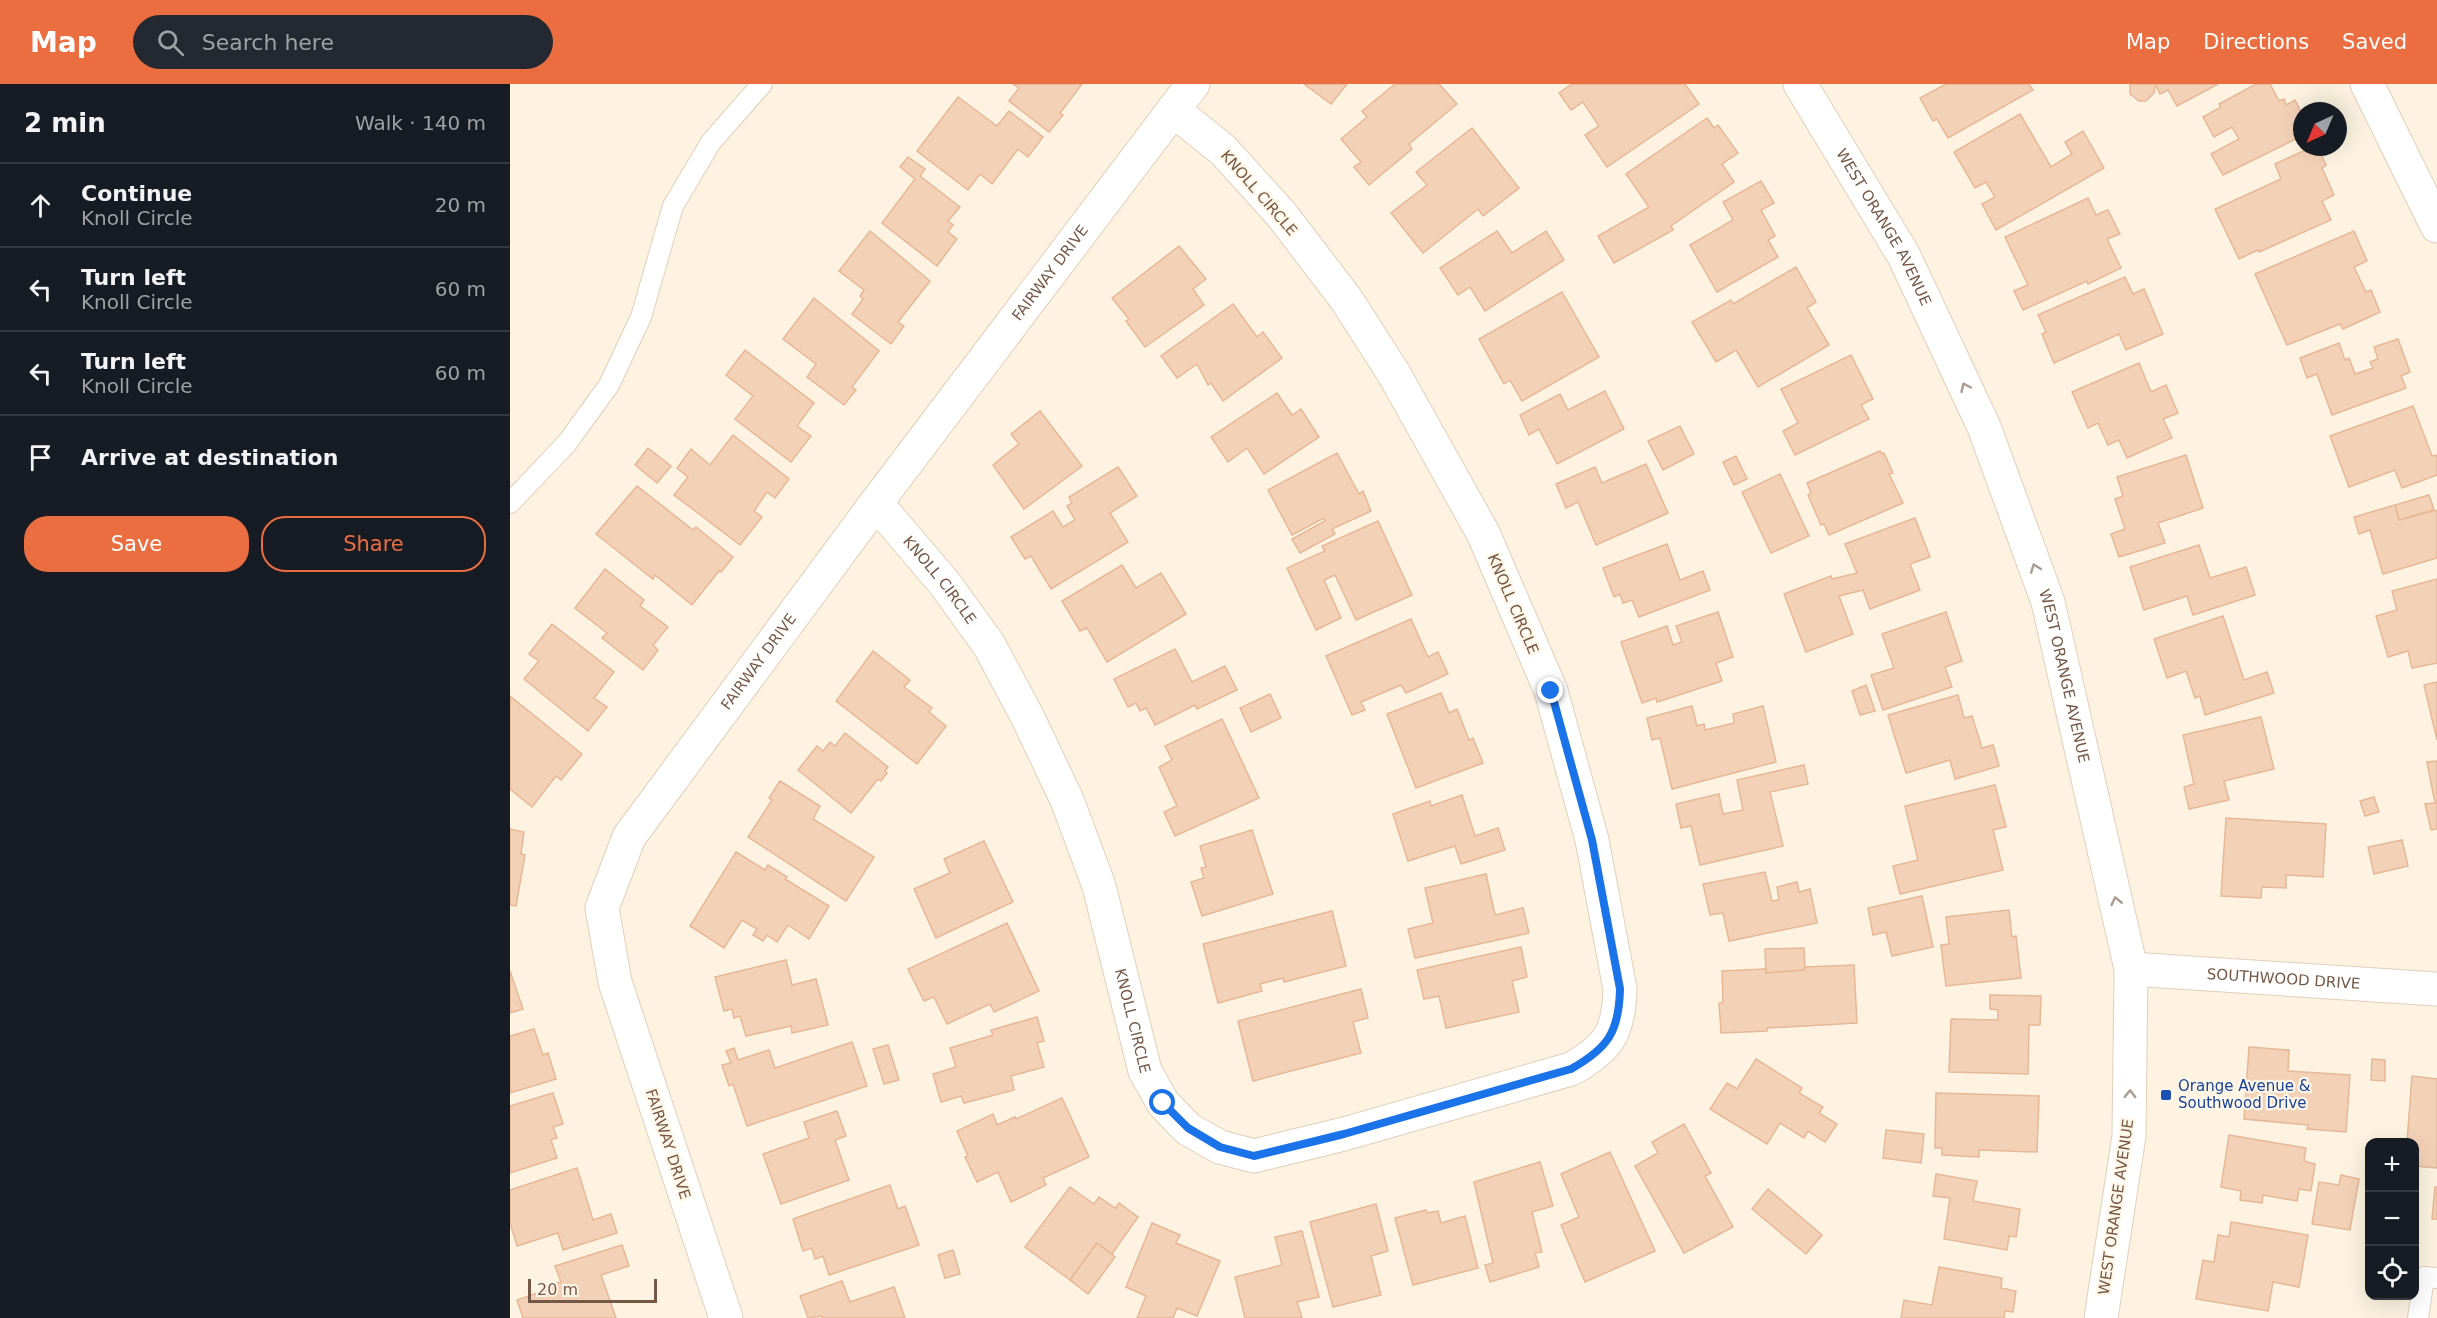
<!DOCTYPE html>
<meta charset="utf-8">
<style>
body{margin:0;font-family:"DejaVu Sans",sans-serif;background:#242831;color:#f1f3f6}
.controls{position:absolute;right:18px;bottom:18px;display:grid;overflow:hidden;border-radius:12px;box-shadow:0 6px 24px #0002}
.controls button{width:54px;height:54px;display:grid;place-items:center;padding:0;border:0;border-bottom:2px solid #363941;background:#171b24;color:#f1f3f6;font:30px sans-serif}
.compass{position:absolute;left:1783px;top:18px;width:54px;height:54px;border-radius:50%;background:#171b24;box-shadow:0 6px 24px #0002;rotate:224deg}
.scale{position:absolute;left:18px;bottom:15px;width:129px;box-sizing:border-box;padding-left:6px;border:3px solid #745947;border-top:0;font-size:16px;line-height:21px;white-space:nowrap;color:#745947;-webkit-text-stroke:4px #fff6e7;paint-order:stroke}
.stop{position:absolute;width:18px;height:18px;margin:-14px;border:4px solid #1a73e8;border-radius:50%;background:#fff}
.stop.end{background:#1a73e8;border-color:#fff;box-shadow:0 2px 6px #0008}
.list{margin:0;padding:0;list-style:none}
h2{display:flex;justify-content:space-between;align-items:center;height:78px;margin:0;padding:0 24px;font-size:26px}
h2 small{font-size:20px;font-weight:400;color:#9ea1a6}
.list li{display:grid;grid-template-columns:39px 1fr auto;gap:18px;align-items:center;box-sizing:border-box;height:84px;padding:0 24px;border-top:2px solid #363941}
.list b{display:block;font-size:22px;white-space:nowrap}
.list p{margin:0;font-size:20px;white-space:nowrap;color:#9ea1a6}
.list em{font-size:20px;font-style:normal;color:#9ea1a6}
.actions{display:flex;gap:12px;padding:18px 24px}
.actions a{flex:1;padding:14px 0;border:2px solid #eb6e41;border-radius:24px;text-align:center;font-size:21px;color:#eb6e41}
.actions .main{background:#eb6e41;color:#fff}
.icon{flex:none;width:33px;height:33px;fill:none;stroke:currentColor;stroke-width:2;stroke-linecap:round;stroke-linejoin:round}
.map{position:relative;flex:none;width:1927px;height:1234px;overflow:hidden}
header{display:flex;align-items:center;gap:36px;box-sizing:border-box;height:84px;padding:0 30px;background:#eb6e41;color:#fff}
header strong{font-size:28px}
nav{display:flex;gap:33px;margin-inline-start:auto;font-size:21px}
.search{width:420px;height:54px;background:#242831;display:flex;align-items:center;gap:15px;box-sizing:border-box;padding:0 21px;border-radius:33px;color:#9ea1a6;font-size:22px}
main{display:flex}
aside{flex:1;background:#171b24}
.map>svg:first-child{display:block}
</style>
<header>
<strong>Map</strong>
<div class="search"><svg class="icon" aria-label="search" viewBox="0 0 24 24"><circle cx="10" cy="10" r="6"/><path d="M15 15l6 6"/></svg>Search here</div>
<nav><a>Map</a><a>Directions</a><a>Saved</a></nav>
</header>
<main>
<aside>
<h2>2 min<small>Walk · 140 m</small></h2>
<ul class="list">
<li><svg class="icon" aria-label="ahead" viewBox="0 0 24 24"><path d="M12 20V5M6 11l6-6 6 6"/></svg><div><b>Continue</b><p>Knoll Circle</p></div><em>20 m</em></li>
<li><svg class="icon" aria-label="left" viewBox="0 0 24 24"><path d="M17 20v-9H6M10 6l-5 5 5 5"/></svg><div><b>Turn left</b><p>Knoll Circle</p></div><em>60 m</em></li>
<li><svg class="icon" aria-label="left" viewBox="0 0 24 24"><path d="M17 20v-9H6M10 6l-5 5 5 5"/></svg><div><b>Turn left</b><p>Knoll Circle</p></div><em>60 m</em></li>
<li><svg class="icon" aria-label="arrive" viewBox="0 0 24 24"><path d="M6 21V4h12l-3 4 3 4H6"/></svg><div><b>Arrive at destination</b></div></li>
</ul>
<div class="actions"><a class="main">Save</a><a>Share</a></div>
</aside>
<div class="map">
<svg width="1927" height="1234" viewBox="0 0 1927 1234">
<rect width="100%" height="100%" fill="#fdf3e0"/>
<g fill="#f3d1b7" stroke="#e6b897" stroke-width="1.5">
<path d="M503 0H572L550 29 553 31 539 48 499 17 509 4Z"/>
<path d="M794 0H837L821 20Z"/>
<path d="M885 0H929L947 20 899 60 902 65 859 101 844 83 851 78 831 55 857 33 852 27Z"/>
<path d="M1062 0H1175L1189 20 1097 83 1075 51 1089 42 1073 18 1061 26 1049 9Z"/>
<path d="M1436 0H1519L1523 6 1438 54 1427 35 1423 37 1410 14Z"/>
<path d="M1620 0H1645L1644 9 1636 17H1629L1620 10Z"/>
<path d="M1645 0H1708L1667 22 1658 6 1650 10Z"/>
<path d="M1746 0H1760L1769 17 1774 15 1776 21 1785 16 1792 30V52L1713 91 1701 70 1729 55 1722 43 1704 53 1693 33 1711 23 1709 20Z"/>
<path d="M448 13 487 42 499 27 533 53 518 73 508 65 482 100 470 90 458 106 407 67Z"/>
<path d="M1510 30 1541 83 1562 70 1555 58 1573 47 1594 84 1486 146 1472 120 1485 113 1476 98 1465 104 1444 68Z"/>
<path d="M1197 34 1204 44 1208 41 1228 69 1212 80 1224 98 1161 142 1163 146 1104 179 1088 152 1139 123 1116 90Z"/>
<path d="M962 44 1009 104 973 132 968 125 913 169 881 129 917 101 906 88Z"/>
<path d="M1802 63H1808L1816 81 1812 84 1824 111 1812 117 1821 136 1749 168 1748 166 1729 175 1705 125 1771 95 1765 80Z"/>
<path d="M398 73 415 85 410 92 450 123 438 137 443 141 438 148 447 155 427 182 372 139 405 95 390 83Z"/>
<path d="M1251 97 1264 119 1251 126 1265 152 1258 156 1268 173 1207 208 1180 161 1223 136 1213 118Z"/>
<path d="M1578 114 1586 131 1598 126 1610 150 1597 155 1611 184 1578 200 1577 197 1513 226 1504 207 1518 201 1495 153Z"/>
<path d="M360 147 420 197 388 238 394 242 381 260 342 230 353 215 350 212 354 206 329 187Z"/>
<path d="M987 147 1002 169 1036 147 1054 176 975 227 960 203 948 211 930 184Z"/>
<path d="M1844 147 1857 177 1844 183 1856 208 1861 206 1870 228 1833 245 1830 240 1777 261 1745 190Z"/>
<path d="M669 162 696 195 683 205 694 221 635 263 616 237 619 235 602 214Z"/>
<path d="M1286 183 1306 218 1297 224 1319 261 1248 303 1226 266 1206 278 1182 238 1221 216 1223 220Z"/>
<path d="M1615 193 1623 210 1634 205 1653 250 1616 266 1609 250 1544 279 1532 250 1536 248 1528 231Z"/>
<path d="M1052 208 1089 273 1012 317 1000 296 994 300 969 255Z"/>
<path d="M304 214 369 267 342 303 346 306 334 321 297 293 306 280 273 255Z"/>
<path d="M723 220 747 253 753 248 772 274 713 317 701 299 698 301 687 280 667 294 651 272Z"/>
<path d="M1888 255 1900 288 1891 292 1896 304 1822 331 1807 290 1797 294 1790 274 1829 259 1835 276 1839 274 1845 290 1863 284 1860 278 1868 275 1864 263Z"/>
<path d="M235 266 304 319 287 342 301 352 281 378 225 335 243 312 216 291Z"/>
<path d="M1341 271 1363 315 1351 321 1359 335 1285 371 1273 347 1288 339 1271 305Z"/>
<path d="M1629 279 1641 308 1656 301 1668 329 1653 335 1662 354 1617 374 1609 356 1598 361 1588 339 1578 344 1562 308Z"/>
<path d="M1095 307 1114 345 1047 380 1029 345 1019 351 1010 331 1050 310 1058 326Z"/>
<path d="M767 309 782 331 791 325 809 353 754 390 737 364 718 378 701 353Z"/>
<path d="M1903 322 1922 372 1927 371V391L1892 404 1885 386 1839 403 1820 352Z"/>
<path d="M530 327 572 382 514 425 483 381 509 360 501 350Z"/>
<path d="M1170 342 1184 370 1153 386 1138 357Z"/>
<path d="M223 351 279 395 265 414 257 408 244 427 252 433 230 461 164 411 178 393 167 384 181 365 200 381Z"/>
<path d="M138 364 161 382 147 399 125 381Z"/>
<path d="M1370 367 1372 370 1374 369 1383 389 1379 390 1393 419 1319 451 1314 440 1311 441 1298 411 1301 409 1297 399Z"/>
<path d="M827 369 849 410 853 407 861 427 822 445 825 450 790 469 782 455 815 437 814 434 782 451 758 406Z"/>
<path d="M1676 371 1693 424 1648 439 1655 459 1609 473 1601 450 1615 445 1605 415 1613 412 1607 393Z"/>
<path d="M1226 372 1237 395 1224 401 1213 378Z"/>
<path d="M1136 380 1158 429 1086 461 1068 418 1056 424 1046 400 1085 383 1092 399Z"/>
<path d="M608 383 627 412 600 429 618 458 541 505 521 472 515 475 501 453 543 427 553 443 565 436 557 422 562 419 559 413Z"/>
<path d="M1270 390 1299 452 1261 469 1232 408Z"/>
<path d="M127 402 183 446 186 443 223 473 211 488 209 487 182 521 145 491 143 495 86 450Z"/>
<path d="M1919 411 1924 426 1889 436 1885 421Z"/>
<path d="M1885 421 1889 436 1927 426V474L1873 490 1860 446 1849 450 1844 433Z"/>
<path d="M1405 434 1420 473 1400 480 1410 506 1360 525 1353 506 1329 512 1343 550 1296 568 1274 510 1321 492 1322 495 1347 489 1335 460Z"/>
<path d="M868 437 902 511 846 536 825 491 814 496 831 534 806 546 777 484 815 467 812 462Z"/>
<path d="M1157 460 1170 496 1193 487 1200 506 1129 533 1122 516 1113 519 1110 510 1104 513 1093 484Z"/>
<path d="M1689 461 1700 494 1736 483 1745 511 1683 531 1677 512 1634 526 1620 483Z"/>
<path d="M612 481 626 504 651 489 676 530 597 578 577 544 570 547 552 517Z"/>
<path d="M95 485 134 516 130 522 158 543 143 561 148 566 133 586 92 554 97 549 65 524Z"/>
<path d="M1927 495V579L1902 584 1898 567 1878 573 1866 532 1887 526 1882 507Z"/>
<path d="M1208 528 1223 573 1206 579 1212 597 1147 618 1146 614 1132 619 1111 558 1157 542 1163 561 1172 558 1166 542Z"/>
<path d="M1436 528 1452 577 1435 583 1442 603 1373 626 1361 591 1384 584 1372 550Z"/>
<path d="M1713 532 1734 596 1757 588 1764 609 1695 631 1690 612 1685 614 1676 587 1657 594 1644 555Z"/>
<path d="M901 535 918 573 928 568 938 590 896 609 891 601 851 618 855 626 842 631 816 572Z"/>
<path d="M42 540 104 588 84 614 97 623 78 647 14 595 29 577 19 570Z"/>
<path d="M665 565 682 598 715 582 727 606 687 625 685 621 645 641 636 624 630 627 626 619 618 623 604 595Z"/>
<path d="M363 567 400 596 394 603 422 624 419 628 436 642 407 680 326 617Z"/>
<path d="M1927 598V656L1914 601Z"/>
<path d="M1356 601 1365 627 1350 631 1342 607Z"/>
<path d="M931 609 939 629 947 625 959 656 963 654 973 679 906 704 877 630Z"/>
<path d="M760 610 771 634 741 648 730 624Z"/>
<path d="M1448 611 1454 634 1462 632 1472 664 1483 661 1489 682 1445 695 1440 676 1396 689 1378 631Z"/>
<path d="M0 612 72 670 51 696 46 692 22 723 0 705Z"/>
<path d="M1182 622 1187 642 1194 640 1195 646 1224 639 1223 630 1253 622 1266 678 1162 705 1150 654 1142 656 1137 634Z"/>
<path d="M1751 633 1764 685 1714 697 1719 716 1679 725 1674 703 1684 700 1673 651Z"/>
<path d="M712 635 749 714 665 752 654 728 667 722 649 683 662 676 655 662Z"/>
<path d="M335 649 378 683 375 687 377 689 371 697 368 695 341 729 288 686 307 662 313 667 320 658 325 662Z"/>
<path d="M1927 677V745L1921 746 1915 720 1925 719 1917 678Z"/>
<path d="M1294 681 1298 700 1260 708 1273 762 1190 781 1181 742 1171 744 1166 720 1209 710 1213 730 1233 726 1227 696Z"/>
<path d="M270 697 310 722 303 735 364 773 336 817 238 753 262 716 259 714Z"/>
<path d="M1485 701 1496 743 1483 746 1493 786 1390 810 1383 782 1408 776 1395 722Z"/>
<path d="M952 711 965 752 988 744 995 766 951 780 945 762 898 777 883 730 920 717 921 722Z"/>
<path d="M1864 713 1869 728 1855 732 1850 717Z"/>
<path d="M1716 734 1816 740 1813 793 1776 791V804L1752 803 1751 814 1711 812Z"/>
<path d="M0 745 14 748 11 770 15 771 6 822 0 821Z"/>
<path d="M742 746 763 810 692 832 681 798 694 794 691 784 696 783 690 762Z"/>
<path d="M1892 756 1898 782 1864 790 1858 763Z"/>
<path d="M474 757 503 818 426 854 404 805 440 789 434 775Z"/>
<path d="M226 768 255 786 258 781 277 793 275 795 319 822 299 855 278 841 267 858 257 851 253 857 243 851 247 845 232 836 214 864 180 842Z"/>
<path d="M1255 788 1262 817 1269 816 1267 803 1287 798 1289 808 1300 805 1307 839 1219 857 1213 829 1200 831 1193 800Z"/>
<path d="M976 790 985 831 1013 824 1019 849 905 874 898 845 923 839 915 804Z"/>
<path d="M1412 812 1423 863 1382 872 1376 848 1363 851 1358 824Z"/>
<path d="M1499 826 1502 853 1506 852 1511 894 1436 902 1431 861 1439 860 1436 833Z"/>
<path d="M822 827 836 882 774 898 773 894 750 900 752 907 708 919 693 860Z"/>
<path d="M497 839 529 907 484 928 480 920 437 940 424 913 414 917 398 885Z"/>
<path d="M1011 863 1017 893 1002 897 1009 928 936 944 929 912 914 915 907 886Z"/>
<path d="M1294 864 1295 886 1256 889 1255 865Z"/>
<path d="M276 876 282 901 306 895 318 941 282 949 281 942 236 952 230 932 224 934 222 925 214 927 205 893Z"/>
<path d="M1344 881 1347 939 1257 944V947L1211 949 1209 919 1213 918 1212 887 1256 885V889L1295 886V883Z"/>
<path d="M0 887 13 925 0 929Z"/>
<path d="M851 905 858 934 843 938 851 969 743 997 728 937Z"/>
<path d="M1480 911 1531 912 1530 941H1519L1518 990 1439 988 1441 935 1488 936V926L1480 925Z"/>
<path d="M527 933 534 957 527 959 534 983 501 992 504 1006 454 1019 451 1012 431 1018 423 990 446 983 440 964 483 951 481 946Z"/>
<path d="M24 945 33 971 38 969 46 995 0 1009V952Z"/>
<path d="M342 958 357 1002 237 1042 223 1000 219 1002 212 981 221 979 216 967 224 964 228 976 259 966 265 984Z"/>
<path d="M378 961 389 996 374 1000 363 965Z"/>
<path d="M1739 963 1779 966 1778 987 1840 991 1836 1048 1797 1045 1798 1041 1734 1035Z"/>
<path d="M1246 975 1292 1004 1289 1009 1313 1023 1309 1029 1327 1040 1315 1058 1298 1047 1294 1054 1270 1039 1257 1060 1200 1025 1217 999 1227 1005Z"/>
<path d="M1862 975 1875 976V997L1861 996Z"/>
<path d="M1902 992 1927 995V1084L1904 1082V1058H1897Z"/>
<path d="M43 1009 53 1040 43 1043 47 1054 41 1056 47 1074 0 1089V1022Z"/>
<path d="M1426 1009 1529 1012 1527 1068 1469 1066V1073L1432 1071V1064H1425Z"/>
<path d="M552 1014 579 1073 533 1094 536 1101 501 1118 488 1088 467 1098 455 1073 458 1072 447 1047 483 1030 487 1041 505 1033 506 1035Z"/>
<path d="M327 1027 336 1052 325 1056 339 1096 271 1120 253 1070 299 1054 294 1038Z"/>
<path d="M1174 1040 1201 1089 1195 1092 1223 1143 1174 1169 1125 1082 1148 1069 1142 1058Z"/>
<path d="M1376 1046 1414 1050 1411 1079 1373 1074Z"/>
<path d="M1719 1051 1796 1064 1794 1077 1805 1080 1801 1107 1789 1105 1787 1117 1753 1111 1752 1119 1730 1116 1731 1107 1711 1103Z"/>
<path d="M1100 1068 1145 1167 1075 1198 1051 1141 1069 1133 1051 1090Z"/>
<path d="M1030 1078 1043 1122 1022 1128 1032 1168 1025 1169 1029 1183 980 1198 975 1181 983 1179 964 1098Z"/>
<path d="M67 1084 83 1136 101 1130 107 1149 53 1166 48 1149 7 1162 0 1139V1106Z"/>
<path d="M1426 1090 1467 1097 1463 1117 1510 1125 1506 1153 1499 1152 1497 1166 1434 1155 1440 1114 1423 1112Z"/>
<path d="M1831 1091 1849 1095 1840 1146 1802 1140 1809 1098 1829 1101Z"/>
<path d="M380 1101 388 1125 395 1122 409 1161 319 1191 313 1172 305 1175 302 1164 293 1167 283 1135Z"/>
<path d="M560 1103 584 1120 589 1113 605 1124 609 1119 628 1133 602 1170 587 1159 560 1196 515 1163Z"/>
<path d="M1925 1103H1927V1135H1922Z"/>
<path d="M1258 1105 1312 1151 1296 1170 1242 1125Z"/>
<path d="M866 1120 878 1167 861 1172 871 1211 823 1223 800 1138Z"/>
<path d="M916 1126 917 1129 928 1127 931 1139 955 1132 968 1184 903 1201 885 1134Z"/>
<path d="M1721 1138 1798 1151 1789 1203 1763 1198 1758 1227 1686 1215 1693 1176 1704 1178 1708 1151 1719 1153Z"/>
<path d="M642 1139 670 1151 666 1159 710 1177 687 1232 667 1224 663 1234H627L636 1212 616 1203Z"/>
<path d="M792 1147 809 1213 787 1218 792 1234H735L725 1193 772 1181 765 1153Z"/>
<path d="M587 1159 605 1173 578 1210 560 1196Z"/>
<path d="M112 1161 119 1182 91 1191 106 1234H13L7 1216 42 1204 41 1201 51 1198 45 1182Z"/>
<path d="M443 1166 450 1190 435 1194 428 1171Z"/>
<path d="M1429 1183 1492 1194 1491 1204 1506 1207 1503 1228 1495 1227 1494 1234H1391L1394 1216 1422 1221Z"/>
<path d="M332 1197 340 1218 384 1203 395 1234H312V1232L298 1234 290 1212Z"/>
</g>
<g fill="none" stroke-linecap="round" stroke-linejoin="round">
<g stroke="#e1cfbc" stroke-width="22">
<g id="lane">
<path d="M0 419 57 359 99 301 131 233 163 122 201 58 252 0"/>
<path d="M1908 1234 1914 1193 1927 1194"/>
</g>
</g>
<g stroke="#e1cfbc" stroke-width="35">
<g id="street">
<path id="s1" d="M1290 0 1394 172 1474 343 1538 518 1621 885 1619 1052 1591 1234"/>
<path d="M1857 0 1927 142"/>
<path id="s2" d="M366 419 435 500 479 561 518 634 557 716 589 802 635 987 653 1019 678 1045 710 1063 744 1072 834 1050 1061 985C1099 964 1109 948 1110 905L1082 756 1041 607 973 449 884 290 836 215 771 130 713 66 663 26"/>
<path id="s3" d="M1621 885 1927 905"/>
<path id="s4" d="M216 1234 105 898 92 824 119 753 366 419 683 0"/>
</g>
</g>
<use href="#lane" stroke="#fff" stroke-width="20"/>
<use href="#street" stroke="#fff" stroke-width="33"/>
</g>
<defs><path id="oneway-chevron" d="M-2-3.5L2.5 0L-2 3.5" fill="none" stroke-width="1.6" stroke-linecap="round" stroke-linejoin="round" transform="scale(1.5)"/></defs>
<g stroke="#ac9b91">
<use href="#oneway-chevron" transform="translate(1455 303) rotate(-115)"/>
<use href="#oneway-chevron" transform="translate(1525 484) rotate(-110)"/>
<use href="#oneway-chevron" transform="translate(1606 817) rotate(-103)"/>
<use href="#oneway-chevron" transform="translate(1620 1010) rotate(-89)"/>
</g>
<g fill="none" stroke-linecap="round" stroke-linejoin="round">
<path stroke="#1a73e8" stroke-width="8" d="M653 1019 678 1044 710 1063 744 1072 834 1050 1061 985C1098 964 1109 948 1110 905L1082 756 1041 607"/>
</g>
<rect fill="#1a4fb4" stroke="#fff6e7" stroke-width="2" x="1650" y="1005" width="12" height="12" rx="3"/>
<g text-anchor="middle" stroke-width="4.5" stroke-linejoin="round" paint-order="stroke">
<g font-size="15" fill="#745947" stroke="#fff6e7">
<text transform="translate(749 109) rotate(49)" y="5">KNOLL CIRCLE</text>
<text dy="5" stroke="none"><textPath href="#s1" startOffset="166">WEST ORANGE AVENUE</textPath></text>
<text dy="5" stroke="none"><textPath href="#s4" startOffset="1209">FAIRWAY DRIVE</textPath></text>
<text dy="5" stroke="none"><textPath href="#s2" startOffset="100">KNOLL CIRCLE</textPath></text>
<text transform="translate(1003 520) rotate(67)" y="5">KNOLL CIRCLE</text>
<text dy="5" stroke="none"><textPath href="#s4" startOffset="723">FAIRWAY DRIVE</textPath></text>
<text dy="5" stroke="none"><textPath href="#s1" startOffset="652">WEST ORANGE AVENUE</textPath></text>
<text dy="5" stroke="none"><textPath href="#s3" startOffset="153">SOUTHWOOD DRIVE</textPath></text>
<text dy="5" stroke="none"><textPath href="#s2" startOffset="586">KNOLL CIRCLE</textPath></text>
<text transform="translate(158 1060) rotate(72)" y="5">FAIRWAY DRIVE</text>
<text transform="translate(1606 1123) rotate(-82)" y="5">WEST ORANGE AVENUE</text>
</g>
<g font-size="15" fill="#164399" stroke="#fff6e7" text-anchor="start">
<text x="1668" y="1007">Orange Avenue &amp;<tspan x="1668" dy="17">Southwood Drive</tspan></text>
</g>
</g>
</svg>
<div class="controls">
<button>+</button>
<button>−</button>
<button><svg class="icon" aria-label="locate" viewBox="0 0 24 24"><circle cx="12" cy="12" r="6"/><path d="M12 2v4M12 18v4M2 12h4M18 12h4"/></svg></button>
</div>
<svg class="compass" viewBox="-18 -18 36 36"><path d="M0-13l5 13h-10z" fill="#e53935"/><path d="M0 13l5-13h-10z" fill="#9ea1a6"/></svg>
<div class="scale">20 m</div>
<div class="stop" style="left:653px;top:1019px"></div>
<div class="stop end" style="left:1041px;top:607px"></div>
</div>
</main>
